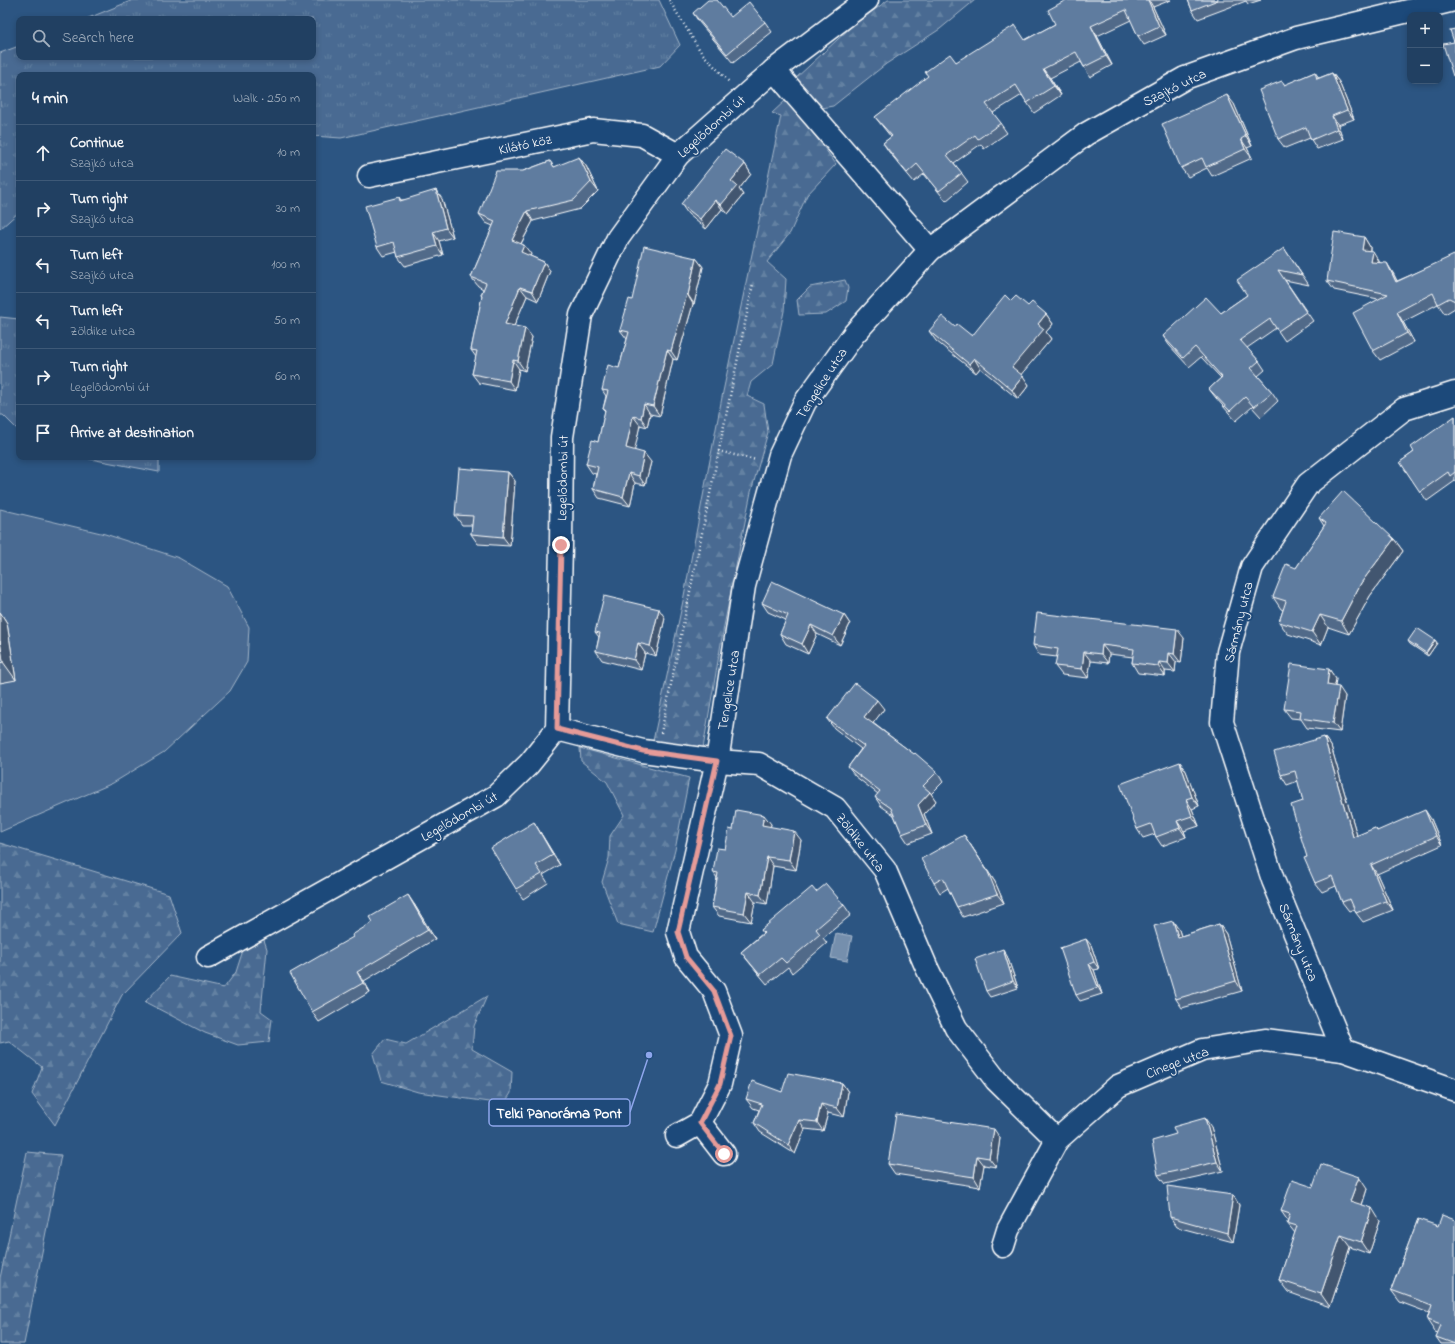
<!DOCTYPE html>
<meta charset="utf-8">
<style>
body{margin:0;font-family:"Indie Flower",sans-serif;background:#2d4b6b;color:#f1f3f6}
.controls{position:absolute;right:12px;top:12px;display:grid;overflow:hidden;border-radius:8px;box-shadow:0 2px 6px #0003}
.controls button{width:36px;height:36px;display:grid;place-items:center;padding:0;border:0;border-bottom:1px solid #3e5977;background:#214062;color:#f1f3f6;font:20px sans-serif}
.stop{position:absolute;width:12px;height:12px;margin:-9px;border:3px solid #e69b98;border-radius:50%;background:#fff}
.stop.end{background:#e69b98;border-color:#fff;box-shadow:0 1px 4px #0008}
.list{margin:0;padding:0;list-style:none}
h2{display:flex;justify-content:space-between;align-items:center;height:52px;margin:0;padding:0 16px;font-size:17px}
h2 small{font-size:13px;font-weight:400;color:#a2afbe}
.list li{display:grid;grid-template-columns:26px 1fr auto;gap:12px;align-items:center;box-sizing:border-box;height:56px;padding:0 16px;border-top:1px solid #3e5977}
.list b{display:block;font-size:15px;white-space:nowrap}
.list p{margin:0;font-size:13px;white-space:nowrap;color:#a2afbe}
.list em{font-size:13px;font-style:normal;color:#a2afbe}
.icon{flex:none;width:22px;height:22px;fill:none;stroke:currentColor;stroke-width:2;stroke-linecap:round;stroke-linejoin:round}
.map{position:relative;flex:none;width:1455px;height:1344px;overflow:hidden}
.search{position:absolute;background:#214062;box-shadow:0 2px 6px #0003;left:16px;top:16px;width:300px;height:44px;display:flex;align-items:center;gap:10px;box-sizing:border-box;padding:0 14px;border-radius:8px;color:#a2afbe;font-size:15px}
.panel{position:absolute;background:#214062;box-shadow:0 2px 6px #0003;left:16px;top:72px;width:300px;height:388px;border-radius:8px}
.map>svg:first-child{display:block}
</style>
<div class="map">
<svg width="1455" height="1344" viewBox="0 0 1455 1344">
<defs>
<pattern id="grass-tufts" width="24" height="20" patternUnits="userSpaceOnUse"><rect width="24" height="20" fill="#486b92"/><path d="M3 7l-1-3M5 7V3M7 7l1-3M15 17l-1-3M17 17v-4M19 17l1-3" fill="none" stroke="#6381a2"/></pattern>
<pattern id="forest-firs" width="22" height="20" patternUnits="userSpaceOnUse"><rect width="22" height="20" fill="#486b92"/><path d="M5 1l3.5 6h-7zM16 11l3.5 6h-7z" fill="#6381a2"/></pattern>
</defs>
<rect width="100%" height="100%" fill="#2c5582"/>
<filter id="ink" filterUnits="userSpaceOnUse"><feTurbulence type="fractalNoise" baseFrequency=".025" numOctaves="2"/><feDisplacementMap in="SourceGraphic" scale="8" xChannelSelector="R" yChannelSelector="G"/><feConvolveMatrix kernelMatrix="1 2 1 2 8 2 1 2 1" color-interpolation-filters="sRGB"/></filter>
<g filter="url(#ink)">
<g fill="url(#grass-tufts)" stroke="#a4b5c8">
<path d="M133 0H659L680 45 660 66 341 138 313 136V75H19V212L0 229V53L19 46V57H313V19H86Z"/>
<path d="M0 317 19 319V431L3 415H0Z"/>
<path d="M80 457H159V472Z"/>
</g>
<g fill="url(#forest-firs)" stroke="#a4b5c8">
<path d="M888 0H975L940 29 886 64 833 106 816 109 796 78 851 27Z"/>
<path d="M786 100 820 142 836 164 807 195 790 233 767 262 786 279 784 311 773 364 751 382 747 396 764 404 768 432 751 492 724 626 702 754 653 741 683 601 723 392 781 116 772 113Z"/>
<path d="M845 280 848 288 846 301 826 314 799 315 797 300 810 287Z"/>
<path d="M580 748 689 778 675 850 653 932 618 924 602 882 609 858 610 836 624 815 607 782 581 761Z"/>
<path d="M0 843 169 894 182 933 122 995 55 1125 32 1094 42 1067 9 1041 0 1043Z"/>
<path d="M262 934 267 949 261 1011 272 1019 269 1042 238 1045 205 1033 145 1002 170 976 224 988 236 972 244 947Z"/>
<path d="M487 996 474 1026 472 1049 512 1072 511 1093 504 1104 418 1092 381 1081 373 1054 385 1039 406 1044Z"/>
<path d="M27 1152 61 1155 24 1344H0V1278Z"/>
</g>
<path fill="#486b92" stroke="#a4b5c8" d="M0 509 105 534 179 558 227 586 249 627 247 662 230 691 164 752 113 783 0 832Z"/>
<path fill="#748fad" stroke="#acbcce" d="M836 933 852 936 847 961 831 958Z"/>
<g fill="none" stroke-linecap="round" stroke-linejoin="round">
<g stroke="#fff" stroke-width="25">
<g id="minor">
<path d="M774 70 930 250"/>
<path d="M369 176 593 130 642 135 678 155"/>
<path d="M557 729 643 751 717 761 759 764 835 808 885 870 926 966 956 1028 996 1080 1057 1140"/>
<path d="M208 957 496 796 529 764 557 729 561 545 562 437 581 315 618 238 678 155 774 70 867 0"/>
<path d="M1343 1050 1273 880 1222 722 1228 652 1252 567 1308 484 1404 409 1455 393"/>
<path d="M700 1123 724 1154"/>
<path d="M677 1136 700 1123 720 1084 731 1036 714 991 686 957 678 932 717 761 744 586 780 455 805 402 854 334 930 250 1086 134 1185 78 1296 38 1454 0"/>
<path d="M1003 1246 1008 1230 1057 1140 1118 1086 1202 1050 1265 1040 1343 1050 1455 1090"/>
</g>
</g>
<g stroke="#fff" stroke-width="2.5" stroke-dasharray="1 3" stroke-linecap="butt">
<path d="M669 0 701 52 729 82"/>
<path d="M718 451 756 460"/>
<path d="M661 733 753 284"/>
</g>
<use href="#minor" stroke="#1f4a7a" stroke-width="22"/>
</g>
<g fill="#516b89" stroke="#fff">
<path d="M1066 0H1171L1153 7 1166 35 1144 45 1138 36 1131 20 1097 36 1112 65 1090 77 1081 62 1050 78 1061 95 1034 113 1022 95 993 113 1007 133 984 149 981 144 954 163 968 182 946 201 924 174 914 182 889 152 883 143 891 137 875 117 956 62 1025 40 1055 24Z"/>
<path d="M1188 0H1261L1248 4 1246 1 1198 19 1192 10Z"/>
<path d="M693 13 731 17 765 22 772 32 733 63 699 22Z"/>
<path d="M1315 72 1319 78 1332 73 1339 82 1354 119 1338 125 1343 139 1317 149 1310 138 1285 148 1278 139 1282 81 1285 85Z"/>
<path d="M1234 104 1252 146 1247 148 1252 158 1212 176 1207 168 1188 177 1181 168Z"/>
<path d="M550 161 554 167 586 166 598 191 580 209 533 221 521 244 531 254 530 256 544 262 550 271 538 301 527 296 514 326 532 337 525 371 519 369 515 390 479 383 472 374 476 357 471 350 482 297 481 295 483 289 478 286 471 277 493 226 486 223 479 214 523 171Z"/>
<path d="M745 164 751 174 739 189 743 195 728 214 722 209 706 229 688 214 681 204Z"/>
<path d="M399 197 401 200 442 199 453 237 439 241 443 255 405 266 398 257 397 252 383 256 377 247Z"/>
<path d="M1364 237 1370 247V251L1379 261V263L1393 273 1397 281 1455 256V308L1445 314 1438 304 1403 322 1414 342 1380 360 1373 351 1378 299 1334 290 1327 281Z"/>
<path d="M1284 248 1309 285 1285 280 1313 321 1285 341 1276 328 1247 348 1259 361 1265 370 1258 376 1272 392 1278 401 1261 417 1252 407 1236 421 1216 398 1209 389 1221 378 1201 357 1189 367 1169 345 1163 336 1221 313 1247 295Z"/>
<path d="M696 258 703 267 694 304H693L677 360 673 359 660 416 650 414 647 427 640 425 634 450 651 462 645 485 635 483 630 506 599 498 593 489 596 474 592 473 586 464 598 442 605 411 603 409 606 396 602 390 619 368 627 339 620 330Z"/>
<path d="M1011 301 1028 306 1046 314 1053 324 1046 332 1051 339 1021 374 1029 385 1018 399 980 368 976 373 936 341 929 331 955 327 972 336Z"/>
<path d="M1455 416V482V481L1427 501 1400 462 1414 452Z"/>
<path d="M508 472 515 481 510 546 478 544 471 534 472 525H462L455 515Z"/>
<path d="M1319 518 1394 539 1403 551 1370 596 1349 634 1328 627 1321 645 1288 634 1279 622 1283 610 1281 609 1273 597 1296 568 1324 526Z"/>
<path d="M762 603 844 615 850 624 840 645 817 634 808 654 786 644 780 634 786 620 768 612Z"/>
<path d="M0 612 7 623 16 680 0 683Z"/>
<path d="M665 618 656 656 645 653 641 670 602 660 596 651 599 637 595 632Z"/>
<path d="M1184 638 1181 663 1176 662 1175 672 1165 671V676L1138 673 1132 663 1133 657 1109 654 1108 663 1091 661 1088 678 1062 675 1055 666 1057 657 1039 655 1033 645Z"/>
<path d="M1435 640 1437 643 1428 656 1410 644 1408 641Z"/>
<path d="M1329 669 1336 679 1335 686 1345 696 1340 732 1307 728 1301 719 1291 718 1284 709Z"/>
<path d="M884 709 873 723 937 772 943 782 931 794 936 801 924 814 932 834 908 843 902 834 894 815 881 806 875 797 878 794 855 776 848 767 861 749 834 728 827 719Z"/>
<path d="M1324 737 1331 746 1357 836 1375 828 1378 831 1431 819 1442 845 1377 874 1393 910 1363 922 1356 913 1354 909 1349 911 1342 902 1336 886 1322 892 1315 883 1307 857 1303 801 1298 781 1287 785 1281 775Z"/>
<path d="M1180 762 1186 771 1199 806 1192 809 1199 826 1184 831 1186 837 1162 846 1156 837 1155 834 1143 838 1137 829Z"/>
<path d="M771 824 770 827 801 840 796 870 773 866 767 904 755 902 751 922 719 916 712 907 717 878 713 872 725 849 733 830Z"/>
<path d="M540 832 560 865 543 875 548 883 523 899 516 889Z"/>
<path d="M964 835 995 882 1004 903 963 917 957 907 948 888 940 893 934 883Z"/>
<path d="M816 892 844 905 851 915 823 938 827 943 792 973 788 967 767 984 748 961 741 952 763 933 761 930Z"/>
<path d="M414 904 435 939 364 981 370 992 319 1022 312 1012Z"/>
<path d="M1219 924 1226 934 1242 991 1182 1008 1176 999 1179 930 1181 936Z"/>
<path d="M1091 945 1099 969 1094 970 1102 994 1080 1001 1076 995Z"/>
<path d="M1007 956 1018 988 990 997 986 991Z"/>
<path d="M842 1083 848 1092 844 1117 828 1113 823 1131 805 1129 795 1154 760 1132 754 1123 759 1110 753 1108 746 1099 782 1092Z"/>
<path d="M1211 1127 1223 1171 1165 1184 1158 1175Z"/>
<path d="M1000 1138 996 1167 984 1165 980 1187 895 1174 888 1164Z"/>
<path d="M1313 1187 1367 1189 1362 1205 1380 1221 1369 1254 1350 1247 1330 1307 1288 1292 1279 1280 1295 1233 1287 1223 1288 1221 1281 1211Z"/>
<path d="M1233 1195 1239 1205 1233 1242 1177 1227 1170 1217Z"/>
<path d="M1418 1219 1455 1344H1441L1436 1337 1438 1333 1435 1332 1427 1320 1429 1313 1400 1302 1391 1290Z"/>
</g>
<g fill="#42576f" stroke="#fff">
<path d="M1148 0H1149L1153 7 1166 35 1159 26Z"/>
<path d="M1091 26 1097 36 1112 65 1106 56Z"/>
<path d="M1043 69 1050 78 1061 95 1054 86Z"/>
<path d="M1332 73 1339 82 1354 119 1347 110Z"/>
<path d="M1227 95 1234 104 1252 146 1246 136Z"/>
<path d="M1332 116 1338 125 1343 139 1337 129Z"/>
<path d="M1241 139 1247 148 1252 158 1245 149Z"/>
<path d="M579 157 586 166 598 191 591 182Z"/>
<path d="M745 164 751 174 739 189 743 195 728 214 721 205 731 181Z"/>
<path d="M436 190 442 199 453 237 446 228Z"/>
<path d="M715 200 722 209 706 229 700 219Z"/>
<path d="M527 211 533 221 518 249 512 240Z"/>
<path d="M433 232 439 241 443 255 437 246Z"/>
<path d="M1364 237 1370 247 1369 259 1362 250Z"/>
<path d="M524 245 531 254 528 262 521 252Z"/>
<path d="M1373 251 1379 261 1377 272 1371 262Z"/>
<path d="M696 258 703 267 694 304 688 295Z"/>
<path d="M544 262 550 271 538 301 532 291Z"/>
<path d="M1387 263 1393 273 1402 291 1396 282Z"/>
<path d="M520 287 527 296 511 333 505 324Z"/>
<path d="M687 294 693 304 677 360 671 351Z"/>
<path d="M1397 312 1403 322 1414 342 1407 333Z"/>
<path d="M1046 314 1053 324 1046 332 1051 339 1019 377 1012 367 1038 324Z"/>
<path d="M525 328 532 337 525 371 518 361Z"/>
<path d="M667 350 673 359 660 416 653 406Z"/>
<path d="M974 358 980 368 976 373 969 364Z"/>
<path d="M513 360 519 369 515 390 509 381Z"/>
<path d="M1023 376 1029 385 1018 399 1012 390Z"/>
<path d="M644 404 650 414 647 427 641 418Z"/>
<path d="M633 416 640 425 633 458 626 448Z"/>
<path d="M644 453 651 462 645 485 639 476Z"/>
<path d="M508 472 515 481 510 546 503 537Z"/>
<path d="M629 473 635 483 630 506 623 497Z"/>
<path d="M1394 539 1403 551 1370 596 1349 634 1341 621 1361 583Z"/>
<path d="M659 609 665 618 656 656 650 646Z"/>
<path d="M0 612 7 623 16 680 3 662 0 641Z"/>
<path d="M844 615 850 624 840 645 833 636Z"/>
<path d="M1320 615 1328 627 1321 645 1312 632Z"/>
<path d="M811 625 817 634 808 654 802 644Z"/>
<path d="M1177 629 1184 638 1181 663 1174 654Z"/>
<path d="M1435 640 1437 643 1428 656 1426 653Z"/>
<path d="M638 643 645 653 641 670 634 660Z"/>
<path d="M1102 645 1109 654 1108 663 1101 654Z"/>
<path d="M1084 652 1091 661 1088 678 1082 669Z"/>
<path d="M1169 653 1176 662 1175 672 1168 663Z"/>
<path d="M1159 662 1165 671V676L1158 666Z"/>
<path d="M1329 669 1336 679 1333 694 1327 685Z"/>
<path d="M1339 687 1345 696 1340 732 1333 723Z"/>
<path d="M877 700 884 709 871 726 864 717Z"/>
<path d="M1324 737 1331 746 1360 846 1353 837Z"/>
<path d="M1180 762 1186 771 1199 806 1192 797Z"/>
<path d="M930 792 936 801 924 814 932 834 926 825 918 805Z"/>
<path d="M1186 799 1192 809 1199 826 1192 816Z"/>
<path d="M1425 810 1431 819 1442 845 1436 836Z"/>
<path d="M764 815 771 824 769 835 762 825Z"/>
<path d="M1177 821 1184 831 1186 837 1180 828Z"/>
<path d="M534 822 540 832 560 865 553 855Z"/>
<path d="M794 831 801 840 796 870 789 860Z"/>
<path d="M964 835 995 882 1004 903 997 894Z"/>
<path d="M767 857 773 866 767 904 760 895Z"/>
<path d="M1371 865 1377 874 1393 910 1386 901Z"/>
<path d="M748 892 755 902 751 922 744 913Z"/>
<path d="M408 895 414 904 435 939 428 930Z"/>
<path d="M1173 921 1179 930 1184 947 1178 937Z"/>
<path d="M1219 924 1226 934 1242 991 1236 981Z"/>
<path d="M1086 939 1091 945 1099 969 1094 962Z"/>
<path d="M1003 949 1007 956 1018 988 1013 981Z"/>
<path d="M1089 964 1094 970 1102 994 1098 987Z"/>
<path d="M357 972 364 981 370 992 363 983Z"/>
<path d="M842 1083 848 1092 844 1117 837 1108Z"/>
<path d="M821 1104 828 1113 823 1131 817 1122Z"/>
<path d="M1205 1118 1211 1127 1223 1171 1217 1162Z"/>
<path d="M799 1120 805 1129 795 1154 788 1145Z"/>
<path d="M994 1129 1000 1138 996 1167 989 1158Z"/>
<path d="M977 1156 984 1165 980 1187 974 1177Z"/>
<path d="M1359 1177 1367 1189 1359 1214 1350 1201Z"/>
<path d="M1233 1195 1239 1205 1233 1242 1227 1233Z"/>
<path d="M1372 1208 1380 1221 1369 1254 1361 1242Z"/>
<path d="M1341 1235 1350 1247 1330 1307 1321 1294Z"/>
</g>
<g fill="#5e7c9f" stroke="#fff">
<path d="M708 0H717L731 17 749 2 765 22 727 54 693 13Z"/>
<path d="M1066 0H1148L1159 26 1138 36 1126 10 1091 26 1106 56 1084 67 1076 52 1043 69 1054 86 1027 103 1016 85 986 104 1001 123 978 139 975 135 947 155 962 173 939 191 917 164 907 173 883 143 892 136 875 117 928 76 925 72 950 54 956 62 1015 25 1025 40 1055 24 1048 10Z"/>
<path d="M1188 0H1218L1192 10Z"/>
<path d="M1455 29V75L1453 76 1443 44 1454 42 1450 30Z"/>
<path d="M1315 72 1317 79 1332 73 1347 110 1332 116 1337 129 1311 140 1306 127 1278 139 1259 90 1282 81 1284 85Z"/>
<path d="M1227 95 1246 136 1241 139 1245 149 1206 167 1202 158 1181 168 1162 124Z"/>
<path d="M725 149 745 164 731 181 737 186 721 205 715 200 700 219 681 204Z"/>
<path d="M579 157 591 182 574 200 527 211 512 240 524 245 521 252 544 262 532 291 520 287 505 324 525 328 518 361 513 360 509 381 472 374 477 351 471 350 482 296 481 295 486 283 471 277 495 221 479 214 496 171H523L550 161 554 167Z"/>
<path d="M436 190 446 228 433 232 437 246 398 257 394 242 377 247 365 206 399 197 400 201Z"/>
<path d="M1334 232 1364 237 1362 250 1373 251 1371 262 1387 263 1396 282 1454 255 1455 257V301L1449 298 1438 304 1433 293 1397 312 1407 333 1373 351 1353 313 1388 294 1327 281Z"/>
<path d="M644 246 696 258 688 295 687 294 671 351 667 350 653 406 644 404 641 418 633 416 626 448 644 453 639 476 629 473 623 497 593 489 598 467 586 464 592 440 598 442 605 410 603 409 608 391 602 390 608 365 619 368 629 332 620 330 629 299 632 300Z"/>
<path d="M1284 248 1302 275 1278 270 1306 312 1278 331 1270 319 1240 340 1259 361 1251 368 1272 392 1254 407 1245 397 1230 411 1209 389 1222 377 1195 347 1183 358 1163 336 1206 297 1221 313 1247 295 1237 280Z"/>
<path d="M1005 295 1011 301 1016 296 1028 306 1032 302 1046 314 1038 324 1044 329 1012 367 1023 376 1012 390 974 358 969 364 929 331 942 316 955 327 957 324 972 336Z"/>
<path d="M1455 416V472L1450 476 1448 472 1420 492 1400 462 1414 452 1411 447Z"/>
<path d="M459 468 508 472 503 537 471 534 473 516 455 515Z"/>
<path d="M1343 491 1394 539 1361 583 1341 621 1320 615 1312 632 1279 622 1286 601 1273 597 1286 564 1296 568 1326 523 1319 518Z"/>
<path d="M772 581 844 615 833 636 811 625 802 644 780 634 788 615 762 603Z"/>
<path d="M604 596 659 609 650 646 638 643 634 660 596 651 600 633 595 632Z"/>
<path d="M1037 613 1177 629 1174 654 1169 653 1168 663 1159 662 1158 666 1132 663 1134 649 1102 645 1101 654 1084 652 1082 669 1055 666 1058 649 1033 645Z"/>
<path d="M1417 628 1435 640 1426 653 1408 641Z"/>
<path d="M0 641 3 662 0 663Z"/>
<path d="M1291 664 1329 669 1327 685 1339 687 1333 723 1300 718 1301 711 1284 709Z"/>
<path d="M855 683 877 700 864 717 914 754 915 753 937 772 923 786 930 792 918 805 926 825 902 834 891 808 875 797 880 791 848 767 864 746 827 719Z"/>
<path d="M1324 737 1353 837 1375 828 1377 831 1425 810 1436 836 1371 865 1386 901 1356 913 1350 899 1342 902 1332 876 1315 883 1304 858 1307 857 1291 805 1303 801 1295 771 1281 775 1274 752Z"/>
<path d="M1180 762 1192 797 1186 799 1192 816 1177 821 1180 828 1156 837 1151 824 1137 829 1120 784Z"/>
<path d="M736 810 764 815 762 825 794 831 789 860 767 857 760 895 748 892 744 913 712 907 718 873 713 872 717 848 725 849 729 829 733 830Z"/>
<path d="M534 822 553 855 536 865 542 874 516 889 491 848Z"/>
<path d="M964 835 988 872 997 894 957 907 943 878 934 883 921 859Z"/>
<path d="M826 884 844 905 816 929 820 934 786 963 781 958 760 975 741 952 764 933 761 930 812 887 816 892Z"/>
<path d="M408 895 428 930 357 972 363 983 312 1012 290 973 353 937 352 935 373 922 370 917Z"/>
<path d="M1173 921 1178 937 1219 924 1236 981 1176 999 1154 926Z"/>
<path d="M1086 939 1094 962 1089 964 1098 987 1076 995 1060 948Z"/>
<path d="M1003 949 1013 981 986 991 975 959Z"/>
<path d="M788 1073 842 1083 837 1108 821 1104 817 1122 799 1120 788 1145 754 1123 762 1104 746 1099 752 1081 782 1092Z"/>
<path d="M896 1114 994 1129 989 1158 977 1156 974 1177 888 1164Z"/>
<path d="M1205 1118 1217 1162 1158 1175 1152 1141 1176 1134 1173 1127Z"/>
<path d="M1321 1164 1359 1177 1350 1201 1372 1208 1361 1242 1341 1235 1321 1294 1279 1280 1297 1226 1287 1223 1290 1214 1281 1211 1292 1180 1313 1187Z"/>
<path d="M1167 1186 1233 1195 1227 1233 1170 1217Z"/>
<path d="M1442 1215 1455 1220V1344L1436 1337 1441 1325 1427 1320 1432 1305 1391 1290 1418 1219 1438 1226Z"/>
</g>
</g>
<g fill="none" stroke-linecap="round" stroke-linejoin="round" filter="url(#ink)">
<path stroke="#e69b98" stroke-width="5" d="M561 545 557 729 643 751 717 761 678 932 686 957 714 991 731 1036 720 1084 700 1123 724 1154"/>
</g>
<g text-anchor="middle" stroke-width="4" stroke-linejoin="round" paint-order="stroke">
<g font-size="14" fill="#fff" stroke="#1f4a7a">
<text transform="translate(1174 87) rotate(-26)" y="5">Szajkó utca</text>
<text transform="translate(711 126) rotate(-42)" y="5">Legelődombi út</text>
<text transform="translate(525 144) rotate(-12)" y="5">Kilátó köz</text>
<text transform="translate(821 383) rotate(-57)" y="5">Tengelice utca</text>
<text transform="translate(562 478) rotate(-89)" y="5">Legelődombi út</text>
<text transform="translate(1238 622) rotate(-76)" y="5">Sármány utca</text>
<text transform="translate(728 690) rotate(-81)" y="5">Tengelice utca</text>
<text transform="translate(459 816) rotate(-30)" y="5">Legelődombi út</text>
<text transform="translate(861 842) rotate(52)" y="5">Zöldike utca</text>
<text transform="translate(1299 942) rotate(68)" y="5">Sármány utca</text>
<text transform="translate(1177 1062) rotate(-21)" y="5">Cinege utca</text>
</g>
</g>
<path fill="none" stroke="#8ea6ec" stroke-width="1.5" d="M649 1055L630 1112"/>
<circle fill="#8ea6ec" stroke="#1f4a7a" stroke-width="1.5" cx="649" cy="1055" r="4"/>
<rect fill="#1f4a7a" stroke="#8ea6ec" stroke-width="1.5" x="489" y="1099" width="141" height="27" rx="4"/>
<g font-size="15" text-anchor="middle" font-weight="bold" fill="#fff">
<text x="559" y="1118">Telki Panoráma Pont</text>
</g>
</svg>
<div class="controls">
<button>+</button>
<button>−</button>
</div>
<div class="stop" style="left:724px;top:1154px"></div>
<div class="stop end" style="left:561px;top:545px"></div>
<div class="search"><svg class="icon" aria-label="search" viewBox="0 0 24 24"><circle cx="10" cy="10" r="6"/><path d="M15 15l6 6"/></svg>Search here</div>
<section class="panel">
<h2>4 min<small>Walk · 250 m</small></h2>
<ul class="list">
<li><svg class="icon" aria-label="ahead" viewBox="0 0 24 24"><path d="M12 20V5M6 11l6-6 6 6"/></svg><div><b>Continue</b><p>Szajkó utca</p></div><em>10 m</em></li>
<li><svg class="icon" aria-label="right" viewBox="0 0 24 24"><path d="M7 20v-9h11M14 6l5 5-5 5"/></svg><div><b>Turn right</b><p>Szajkó utca</p></div><em>30 m</em></li>
<li><svg class="icon" aria-label="left" viewBox="0 0 24 24"><path d="M17 20v-9H6M10 6l-5 5 5 5"/></svg><div><b>Turn left</b><p>Szajkó utca</p></div><em>100 m</em></li>
<li><svg class="icon" aria-label="left" viewBox="0 0 24 24"><path d="M17 20v-9H6M10 6l-5 5 5 5"/></svg><div><b>Turn left</b><p>Zöldike utca</p></div><em>50 m</em></li>
<li><svg class="icon" aria-label="right" viewBox="0 0 24 24"><path d="M7 20v-9h11M14 6l5 5-5 5"/></svg><div><b>Turn right</b><p>Legelődombi út</p></div><em>60 m</em></li>
<li><svg class="icon" aria-label="arrive" viewBox="0 0 24 24"><path d="M6 21V4h12l-3 4 3 4H6"/></svg><div><b>Arrive at destination</b></div></li>
</ul>
</section>
</div>
